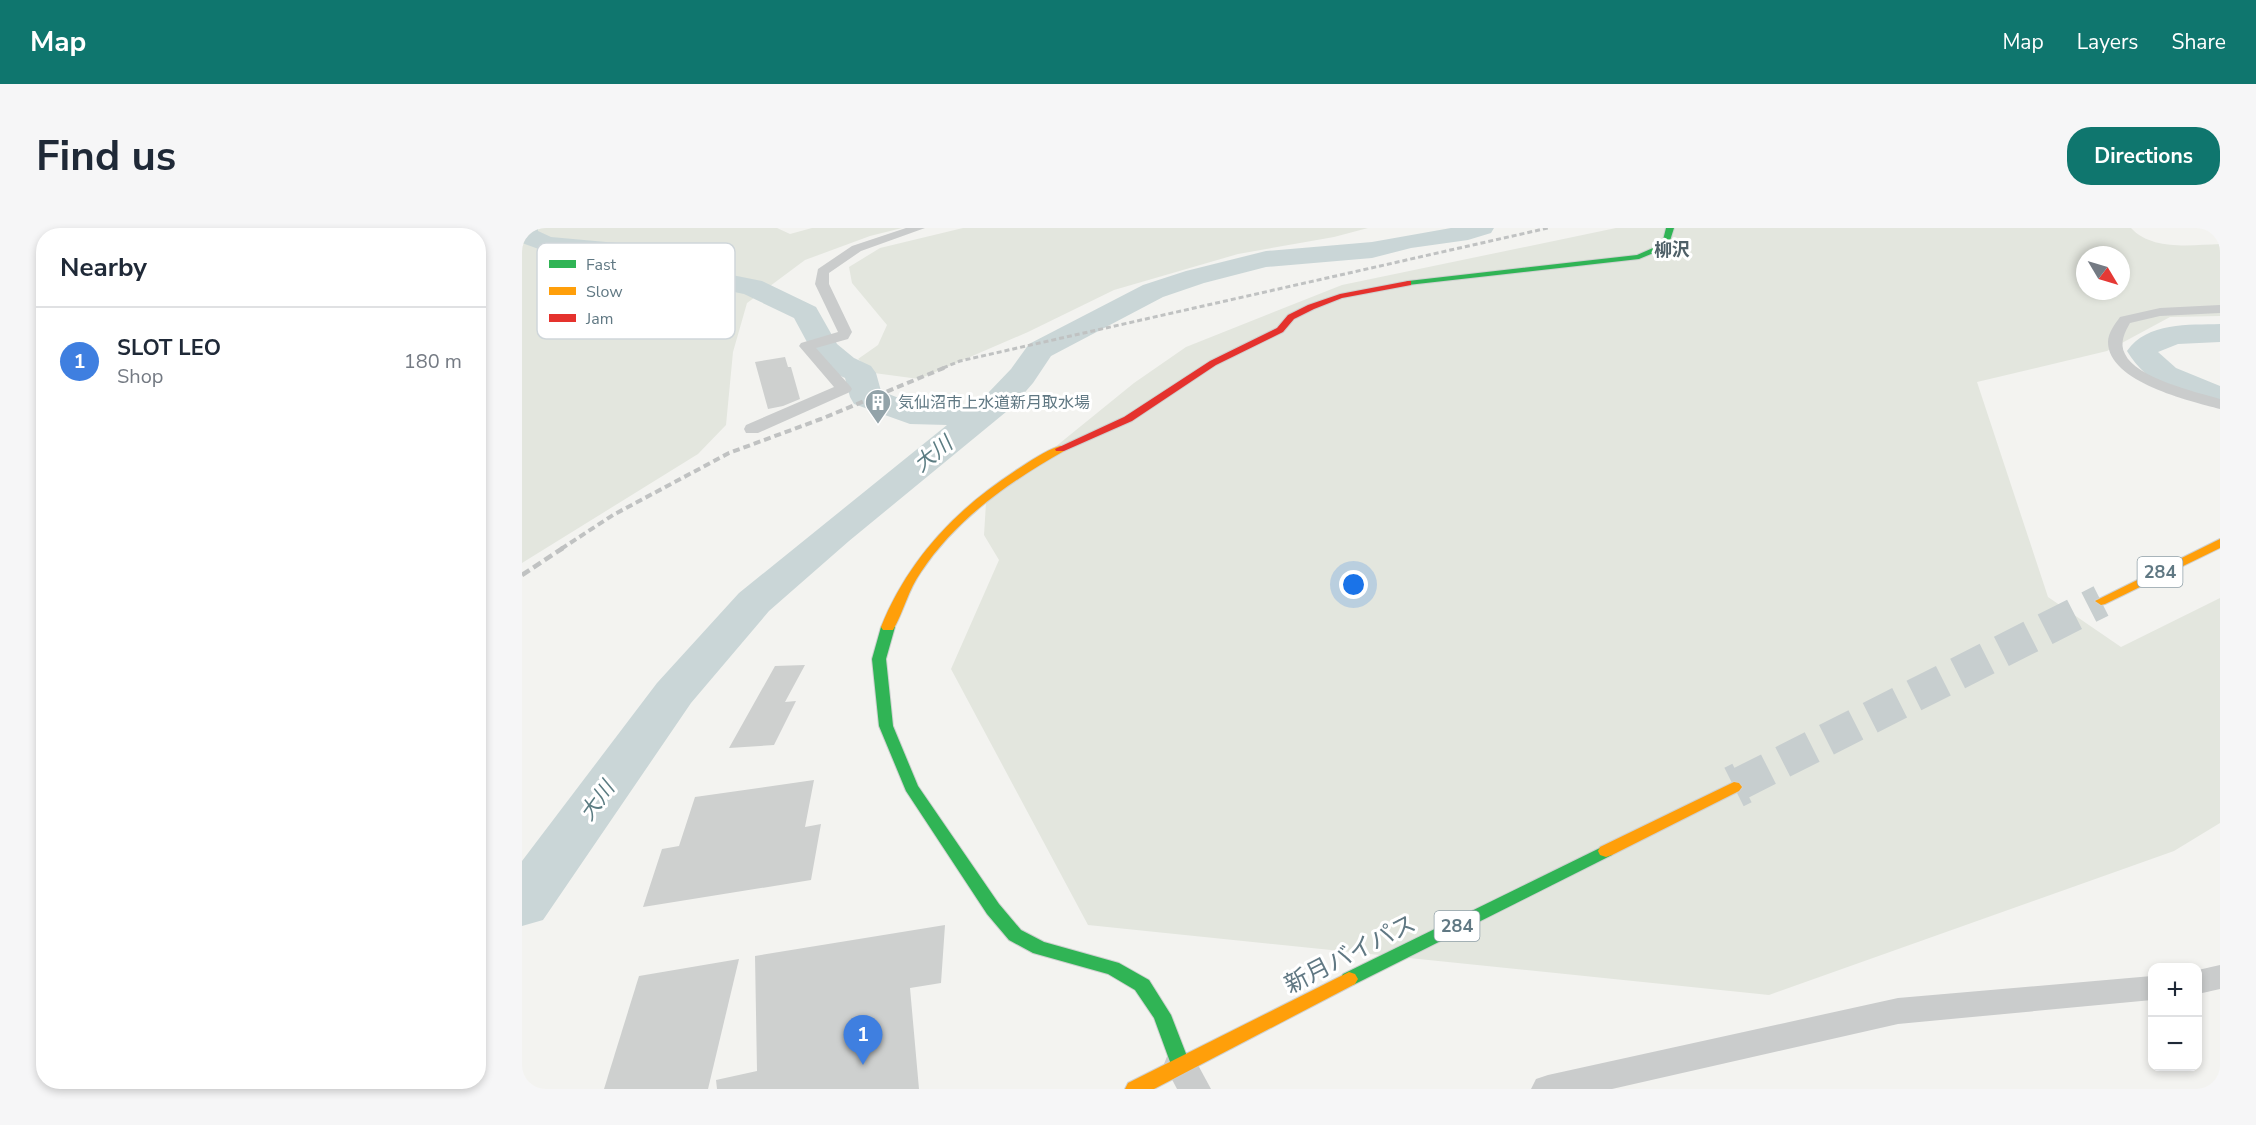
<!DOCTYPE html>
<meta charset="utf-8">
<style>
body{margin:0;font-family:"Nunito Sans","Noto Sans JP",sans-serif;background:#f6f6f7;color:#1f2937}
.controls{position:absolute;right:18px;bottom:18px;display:grid;overflow:hidden;border-radius:12px;box-shadow:0 3px 9px #0003}
.controls button{width:54px;height:54px;display:grid;place-items:center;padding:0;border:0;border-bottom:2px solid #e0e1e3;background:#fff;color:#1f2937;font:30px sans-serif}
.compass{position:absolute;left:1554px;top:18px;width:54px;height:54px;border-radius:50%;background:#fff;box-shadow:0 3px 9px #0003;rotate:128deg}
.you{position:absolute;left:832px;top:357px;width:21px;height:21px;margin:-15px;border:4px solid #fff;border-radius:50%;background:#1a73e8;box-shadow:0 0 0 9px #1a73e833}
.badge{display:grid;place-items:center;width:39px;height:39px;border-radius:50%;background:#0f766e;color:#fff;font-size:20px;font-weight:700}
.pin{position:absolute;translate:-50% -50px;filter:drop-shadow(0 2px 3px #0008)}
.pin::after{content:'';position:absolute;top:32px;width:21px;height:18px;background:inherit;clip-path:polygon(0 0,100% 0,50% 100%)}
.list{margin:0;padding:0;list-style:none}
h2{display:flex;justify-content:space-between;align-items:center;height:78px;margin:0;padding:0 24px;font-size:26px}
h2 small{font-size:20px;font-weight:400;color:#747a83}
.list li{display:grid;grid-template-columns:39px 1fr auto;gap:18px;align-items:center;box-sizing:border-box;height:108px;padding:0 24px;border-top:2px solid #e0e1e3}
.list b{display:block;font-size:22px;white-space:nowrap}
.list p{margin:0;font-size:20px;white-space:nowrap;color:#747a83}
.list em{font-size:20px;font-style:normal;color:#747a83}
.map{position:relative;flex:none;width:1698px;height:861px;overflow:hidden;border-radius:24px}
header{display:flex;align-items:center;gap:36px;box-sizing:border-box;height:84px;padding:0 30px;background:#0f766e;color:#fff}
header strong{font-size:28px}
nav{display:flex;gap:33px;margin-inline-start:auto;font-size:21px}
.intro{display:flex;align-items:center;justify-content:space-between;box-sizing:border-box;height:144px;padding:0 36px}
h1{margin:0;font-size:42px}
.button{padding:15px 27px;border-radius:24px;background:#0f766e;color:#fff;font-size:21px;font-weight:700}
main{display:flex;gap:36px;padding:0 36px}
aside{flex:1;background:#fff;border-radius:24px;box-shadow:0 3px 9px #0003}
.map>svg:first-child{display:block}
</style>
<header>
<strong>Map</strong>
<nav><a>Map</a><a>Layers</a><a>Share</a></nav>
</header>
<div class="intro"><h1>Find us</h1><a class="button">Directions</a></div>
<main>
<aside>
<h2>Nearby<small></small></h2>
<ul class="list">
<li><span class="badge" style="background:#3f7fe0">1</span><div><b>SLOT LEO</b><p>Shop</p></div><em>180 m</em></li>
</ul>
</aside>
<div class="map">
<svg width="1698" height="861" viewBox="0 0 1698 861">
<rect width="100%" height="100%" fill="#f3f3f0"/>
<g fill="#e3e6de" fill-rule="evenodd">
<path d="M0 0H255L268 6 290 0H380L348 8 283 32 225 75 211 124 204 197 176 226 0 335Z"/>
<path d="M441 0H846L812 9 716 26 592 62 506 104 397 151 352 145 336 131 356 117 365 97 330 55 327 39 358 20Z"/>
<path d="M1094 0H1609C1630 23 1670 17 1698 16V88L1648 89 1585 123 1455 154 1526 369 1599 419 1698 370V595L1652 623 1247 767 566 697 429 441 477 332 462 307 464 275 612 155 664 119 820 57ZM1563 27H1599V63H1563Z"/>
</g>
<g fill="none" stroke-linecap="round" stroke-linejoin="round">
<g fill="#cad6d7" fill-rule="evenodd">
<path d="M0 0H16V3L29 9 106 16 150 27 185 42 240 53 294 79 315 116 332 130 349 138 354 145 359 163 392 176H421L445 182 466 165 489 141 507 116 621 57 664 43 744 23 850 14 929 0H972L969 5 946 12 889 20 850 30 744 39 682 55 641 69 529 128 511 155 490 179 327 313 247 383 169 475 21 692 0 698V633L135 455 217 365 425 197 388 196 332 176 328 169 323 150 310 144 292 127 272 90 222 66 169 55 132 38 106 32 25 24 0 15Z"/>
<path d="M1698 96V114L1656 116 1636 124 1654 140 1698 158V178C1660 168 1626 158 1605 123 1625 94 1667 97 1698 96Z"/>
</g>
</g>
<g fill="#ced0cf">
<path d="M263 129 266 139H269L278 171 261 178 246 181 233 134Z"/>
<path d="M283 437 263 474 274 473 252 517 207 520 253 438Z"/>
<path d="M292 552 283 599 299 596 289 652 121 679 140 621 157 618 173 569Z"/>
<path d="M423 697 419 755 388 760 397 861H195L194 852 235 843 233 728Z"/>
<path d="M217 731 186 861H82L117 748Z"/>
</g>
<g fill="none" stroke-linecap="round" stroke-linejoin="round">
<path stroke="#c7cecf" stroke-width="33" stroke-dasharray="33 16" stroke-linecap="butt" d="M1217 556 1579 373"/>
<path stroke="#c7cecf" stroke-width="43" stroke-dasharray="43 22" stroke-linecap="butt" d="M1212 559 1220 555"/>
<g stroke="#cfd1d0" stroke-width="2">
<g id="fast">
<path d="M1144 0H1152L1146 19 1117 31 886 57 882 55 886 53 1115 27 1140 16Z"/>
<path d="M366 395 373 399 364 431 371 498 396 558 477 676 499 702 522 714 597 735 627 752 649 787 668 836 665 842 658 844 651 842 632 790 613 762 586 746 511 725 487 712 465 686 384 563 357 498 350 431 359 399Z"/>
<path d="M1084 617 1090 619 1092 623 1090 627 833 756 827 758 821 756 818 751 821 746Z"/>
</g>
</g>
<g stroke="#cfd1d0" stroke-width="2">
<g id="slow">
<path d="M538 218 542 219V223C487 254 434 291 399 344 386 362 382 383 371 402H361L359 399C386 332 433 282 493 243 507 234 522 223 538 218Z"/>
<path d="M1698 311V320L1583 376 1579 377 1573 373Z"/>
<path d="M1212 554 1217 555 1220 559 1217 563 1090 627 1084 629 1078 627 1076 623 1078 619Z"/>
<path d="M827 744 833 746 836 751 833 756 632 861H603L606 855Z"/>
</g>
</g>
<g stroke="#cfd1d0" stroke-width="2">
<path id="jam" d="M886 53H889V57L820 70 792 81 772 91 761 104 694 137 610 193 542 223H534L533 221 602 189 688 133 755 100 766 87 786 77 818 66Z"/>
</g>
<g fill="#cacccc" fill-rule="evenodd">
<path d="M384 0H403L339 23 307 45V56L330 104 326 111 294 120 328 158 330 161 328 164 236 205H224L222 201 224 197 312 159 277 118 279 115 316 104 293 56 296 41 330 18Z"/>
<path d="M1698 77V85L1638 88 1608 95C1603 104 1597 115 1603 126 1614 150 1674 164 1698 171V181C1668 173 1586 154 1586 114 1586 105 1593 96 1598 89L1638 80Z"/>
<path d="M1698 737V761L1676 766V742Z"/>
<path d="M1630 748V772L1376 796 1090 861H1009L1014 851 1026 847 1376 770Z"/>
<path d="M658 822 670 826 689 861H655L642 836 646 826Z"/>
</g>
<use href="#fast" fill="#30b455" fill-rule="evenodd"/>
<use href="#slow" fill="#ff9f0a" fill-rule="evenodd"/>
<use href="#jam" fill="#e5322d" fill-rule="evenodd"/>
<path stroke="#c0c2c2" stroke-width="3" stroke-dasharray="5 3" stroke-linecap="butt" d="M421 140 438 133 1026 0"/>
<path stroke="#c0c2c2" stroke-width="4" stroke-dasharray="7 4" stroke-linecap="butt" d="M39 321 91 287 207 225 299 191 424 139"/>
<path stroke="#c0c2c2" stroke-width="4.5" stroke-dasharray="9 4.5" stroke-linecap="butt" d="M0 347 41 320"/>
</g>
<defs>
<g id="building-pin" transform="scale(1.35)"><path d="M0 17L-7.5 6A9.5 9.5 0 1 1 7.5 6Z" fill="#93a3a9" stroke="#fff"/><path d="M-4-6H4V6H1V3H-1V6H-4ZM-2.5-4.3h1.7v1.8h-1.7ZM.8-4.3h1.7v1.8H.8ZM-2.5-1h1.7V.8h-1.7ZM.8-1h1.7V.8H.8Z" fill="#fff"/></g>
</defs>
<g fill-rule="evenodd">
<use href="#building-pin" x="356" y="174"/>
</g>
<g text-anchor="middle" stroke-width="6" stroke-linejoin="round" paint-order="stroke">
<g font-size="16" fill="#607883" stroke="#fff" text-anchor="start">
<text x="376" y="180">気仙沼市上水道新月取水場</text>
</g>
<g font-size="18" font-weight="bold" fill="#4f6068" stroke="#fff">
<text x="1150" y="28">柳沢</text>
</g>
<g fill="#fff" stroke="#90a0a8" stroke-width="1.5">
<rect x="1615.5" y="329" width="45" height="30" rx="4.5"/>
<rect x="912.5" y="683" width="45" height="30" rx="4.5"/>
</g>
<g font-size="18" font-weight="bold" fill="#607883">
<text x="1638" y="350">284</text>
<text x="935" y="704">284</text>
</g>
<g font-size="21" font-style="italic" fill="#5b7c82" stroke="#fff">
<text transform="translate(411 226) rotate(-39)" y="7">大川</text>
<text transform="translate(75 573) rotate(-54)" y="7">大川</text>
</g>
<g font-size="24" fill="#607883" stroke="#fff">
<text transform="translate(828 726) rotate(-27)" y="8">新月バイパス</text>
</g>
</g>
<rect x="15" y="15" width="198" height="96" rx="9" fill="#fff" stroke="#cfd6da" stroke-width="1.5"/>
<rect x="27" y="32" width="27" height="8" fill="#30b455"/>
<rect x="27" y="59" width="27" height="8" fill="#ff9f0a"/>
<rect x="27" y="86" width="27" height="8" fill="#e5322d"/>
<g font-size="16" fill="#607883">
<text x="64" y="42">Fast</text>
<text x="64" y="69">Slow</text>
<text x="64" y="96">Jam</text>
</g>
</svg>
<div class="controls">
<button>+</button>
<button>−</button>
</div>
<svg class="compass" viewBox="-18 -18 36 36"><path d="M0-13l5 13h-10z" fill="#e53935"/><path d="M0 13l5-13h-10z" fill="#747a83"/></svg>
<div class="you"></div>
<div class="pin badge" style="left:341px;top:837px;background:#3f7fe0">1</div>
</div>
</main>
